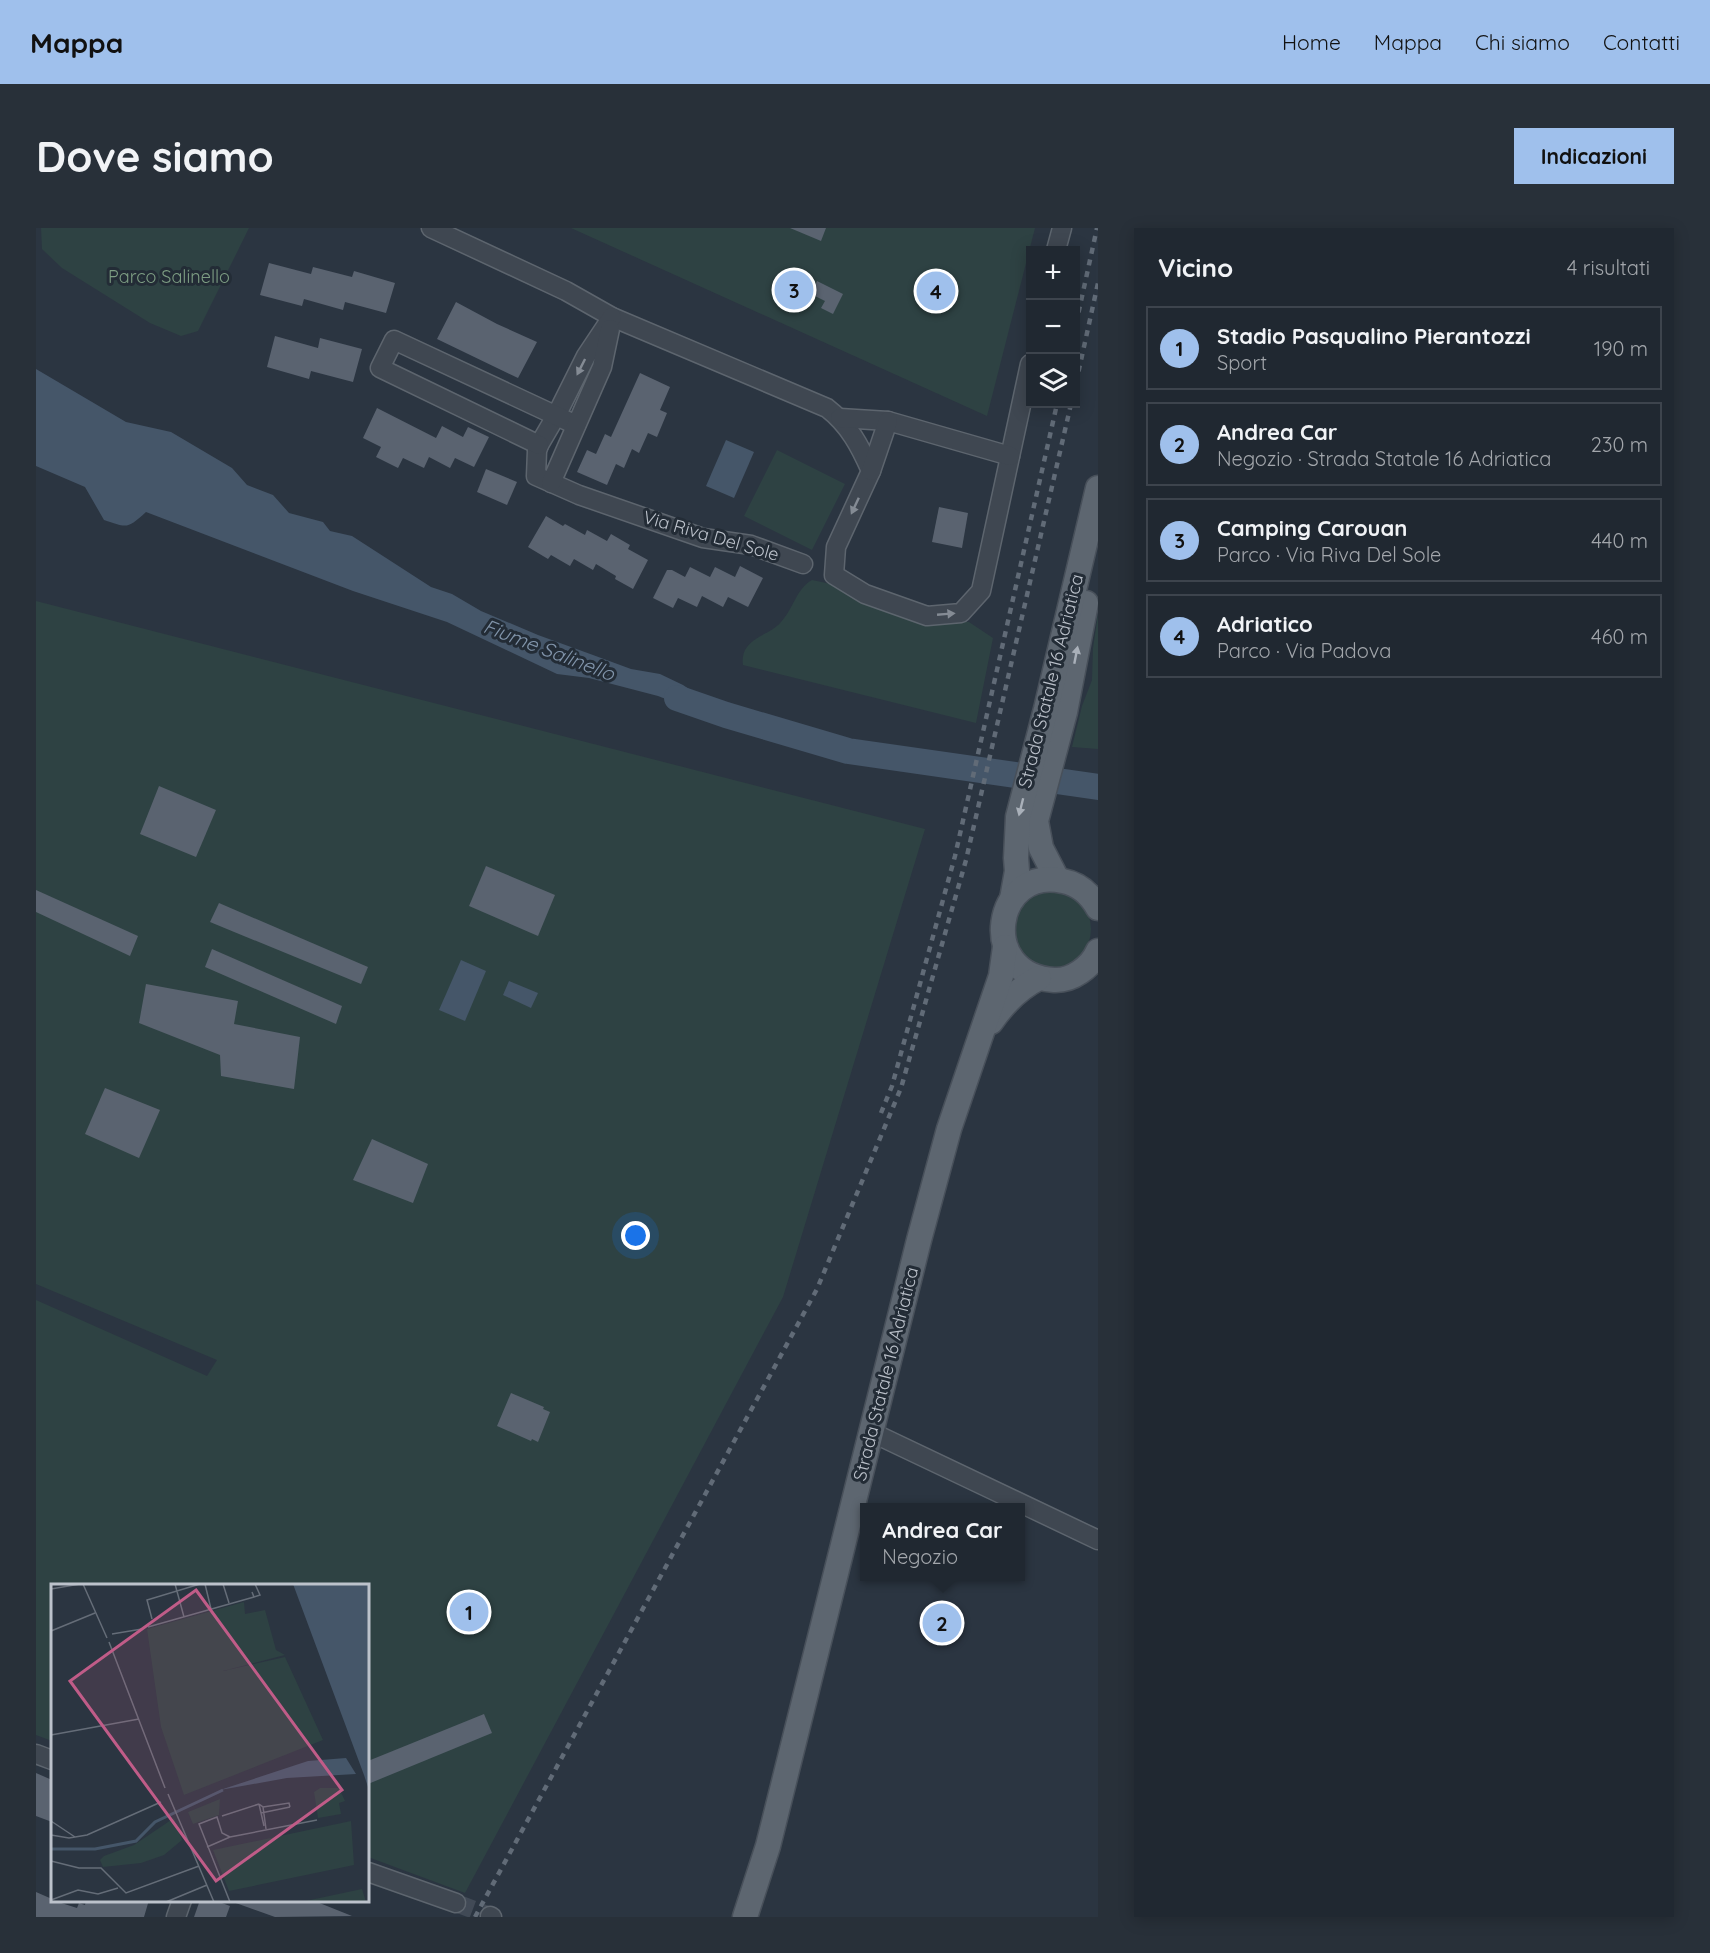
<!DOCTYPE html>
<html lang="it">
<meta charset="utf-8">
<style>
body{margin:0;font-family:Quicksand,sans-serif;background:#283039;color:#f1f3f6}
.controls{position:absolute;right:18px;top:18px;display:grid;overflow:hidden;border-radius:0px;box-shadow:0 3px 15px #0003}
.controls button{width:54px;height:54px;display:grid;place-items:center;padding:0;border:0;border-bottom:2px solid #3d444d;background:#202831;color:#f1f3f6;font:30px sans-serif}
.you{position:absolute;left:600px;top:1008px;width:21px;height:21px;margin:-15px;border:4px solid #fff;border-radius:50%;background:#1a73e8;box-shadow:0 0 0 9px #1a73e833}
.badge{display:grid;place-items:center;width:39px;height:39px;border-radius:50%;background:#9fc0ec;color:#111;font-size:20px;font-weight:700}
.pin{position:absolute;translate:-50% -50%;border:3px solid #fff;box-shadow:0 2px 6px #0006}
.popup{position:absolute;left:824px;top:1275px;width:165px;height:78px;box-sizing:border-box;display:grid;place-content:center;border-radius:0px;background:#202831;filter:drop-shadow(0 2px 4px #0005);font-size:20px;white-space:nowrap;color:#a2a6ab}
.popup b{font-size:22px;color:#f1f3f6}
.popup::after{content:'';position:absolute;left:50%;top:100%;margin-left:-12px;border:12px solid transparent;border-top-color:#202831}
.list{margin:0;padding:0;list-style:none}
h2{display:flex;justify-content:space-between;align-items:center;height:78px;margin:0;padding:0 24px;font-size:26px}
h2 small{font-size:20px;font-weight:400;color:#a2a6ab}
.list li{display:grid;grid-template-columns:39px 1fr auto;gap:18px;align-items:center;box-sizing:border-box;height:84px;margin:0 12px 12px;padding:0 12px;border:2px solid #3d444d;border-radius:0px}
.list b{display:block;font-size:22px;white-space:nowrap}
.list p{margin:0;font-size:20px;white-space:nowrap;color:#a2a6ab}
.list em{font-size:20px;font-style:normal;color:#a2a6ab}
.icon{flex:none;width:33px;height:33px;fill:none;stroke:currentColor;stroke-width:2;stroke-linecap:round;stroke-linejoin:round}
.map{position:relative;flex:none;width:1062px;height:1689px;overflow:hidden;border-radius:0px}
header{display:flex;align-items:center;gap:36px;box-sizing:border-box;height:84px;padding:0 30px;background:#9fc0ec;color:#111}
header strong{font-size:28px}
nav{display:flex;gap:33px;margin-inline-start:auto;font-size:21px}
.intro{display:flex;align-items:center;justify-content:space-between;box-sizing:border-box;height:144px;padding:0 36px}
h1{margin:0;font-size:42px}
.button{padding:15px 27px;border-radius:0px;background:#9fc0ec;color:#111;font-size:21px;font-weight:700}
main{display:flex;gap:36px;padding:0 36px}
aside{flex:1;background:#202831;border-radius:0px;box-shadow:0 3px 15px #0003}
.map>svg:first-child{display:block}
</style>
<header>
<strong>Mappa</strong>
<nav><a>Home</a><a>Mappa</a><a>Chi siamo</a><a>Contatti</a></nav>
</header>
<div class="intro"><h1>Dove siamo</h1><a class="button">Indicazioni</a></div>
<main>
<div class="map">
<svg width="1062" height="1689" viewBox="0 0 1062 1689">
<rect width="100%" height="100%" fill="#2b3541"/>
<g fill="#2e4243">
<path d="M5 0H213L162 103 145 108 114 95 26 40 6 21Z"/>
<path d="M535 0H999L951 188Z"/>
<path d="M741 222 809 256 776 322 708 288Z"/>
<path d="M776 352 795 356 817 367 891 392 933 394 957 410 940 495 707 437C706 431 707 424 711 419 720 407 736 405 745 394 758 380 760 361 776 352Z"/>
<path d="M0 373 889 601 747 1069 429 1665 332 1629V1358H16V1513L0 1507V1072L171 1148 181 1132 0 1056Z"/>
<path d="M1062 386V521L1036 519 1046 478 1056 452 1057 420Z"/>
<circle cx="1016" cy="701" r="39"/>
</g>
<g fill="#455669">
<path d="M0 141 90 194 135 204 196 240 211 257 237 267 253 285 287 294 294 303 316 308 395 359 416 366 445 383 502 407 557 427 595 441 624 446 647 457 674 475 673 488 622 468 553 450 521 446 411 394 317 363 110 284C91 301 92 300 68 292L49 259 0 238Z"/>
<path d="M690 212 718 224 698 270 670 258Z"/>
<path d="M425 732 450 743 429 793 403 782Z"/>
<path d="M473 753 502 765 495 780 467 767Z"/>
</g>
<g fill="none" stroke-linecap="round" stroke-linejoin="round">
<path stroke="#455669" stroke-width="26" d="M641 470 690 487 812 523 1062 559"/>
</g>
<g fill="#5a6370">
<path d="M754 0H790L785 13Z"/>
<path d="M233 35 275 46 277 39 316 49 318 43 359 55 350 85 309 74 307 82 268 71 266 78 224 67Z"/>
<path d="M781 53 807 66 797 86 785 80 789 73 775 66Z"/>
<path d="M420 74 461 96 501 114 482 150 401 111Z"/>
<path d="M239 108 282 120 284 110 326 121 317 154 275 143 273 151 231 139Z"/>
<path d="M604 145 634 159 624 182 631 185 621 209 612 205 603 225 596 221 588 240 580 236 571 257 541 244 551 222 560 226 569 206 575 209Z"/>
<path d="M341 180 400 210 406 198 427 209 432 199 453 209 438 239 419 230 414 240 393 229 388 240 367 230 362 240 340 229 345 219 327 210Z"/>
<path d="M450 241 481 254 471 277 441 264Z"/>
<path d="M903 279 932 285 926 320 896 314Z"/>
<path d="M510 288 527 298 529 296 549 307 551 302 571 313 575 306 594 317 592 321 612 332 597 361 579 351 580 348 560 336 557 342 538 331 534 338 515 327 512 331 492 319Z"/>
<path d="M704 338 727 350 712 379 692 369 687 379 666 368 661 379 642 370 637 380 617 370 631 342H636L649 349 654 339 674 349 679 339 699 349Z"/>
<path d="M123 558 180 582 160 629 104 606Z"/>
<path d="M450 638 519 667 502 708 433 678Z"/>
<path d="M0 662 102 708 94 728 0 684Z"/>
<path d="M183 675 332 739 325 756 174 694Z"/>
<path d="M176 721 306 778 300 796 169 739Z"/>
<path d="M110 756 202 773 198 796 264 809 258 861 185 848 184 827 103 795Z"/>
<path d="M69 860 124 882 103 930 49 906Z"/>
<path d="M336 911 392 936 377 975 317 952Z"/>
<path d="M475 1165 508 1179 507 1181 514 1184 502 1214 496 1211 495 1213 461 1198Z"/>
<path d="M448 1486 456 1505 332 1556V1533Z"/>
<path d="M0 1545 16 1552V1594L0 1588Z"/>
<path d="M0 1664 16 1671V1672L41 1680 43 1675 49 1677 50 1672H113L108 1689H0Z"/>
<path d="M164 1672H178L194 1678 190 1689H158Z"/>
<path d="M197 1672H276L316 1688 239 1689 197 1674Z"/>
</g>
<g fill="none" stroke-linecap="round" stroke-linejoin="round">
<path stroke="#414a56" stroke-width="18" stroke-dasharray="18 9" stroke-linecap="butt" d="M420 1675 454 1688"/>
<g stroke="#5d656e" stroke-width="21">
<g id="minor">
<path d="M395 0 530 63 576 89 791 180C813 197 824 218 835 243L800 319 798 347 829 366 891 388 925 385 945 363 994 136"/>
<path d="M1020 22 1026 0"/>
<path d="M576 89 550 128 520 188 503 217 501 223 500 248 543 267 667 310 715 317 767 336"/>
<path d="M804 190 852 193 974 228"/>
<path d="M503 217 344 140 358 112 540 197"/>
<path d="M835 243 852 193"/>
<path d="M515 255 566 139 574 101"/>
<path d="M835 1204 1062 1312"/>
<path d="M0 1526 16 1532"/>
<path d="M332 1644 420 1675"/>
<path d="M454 1688 456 1689"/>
<path d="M140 1689 146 1672"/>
</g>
</g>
<g stroke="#48505a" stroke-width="27">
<g id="major">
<path d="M1021 651 1005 620 1000 593 1029 484 1050 375"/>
<path d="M976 671 981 643 980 630 982 589 1010 481 1062 260"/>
<path d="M1062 680C1054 666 1043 656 1027 653 958 637 940 747 1018 752 1036 753 1055 739 1062 723"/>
<path d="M955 794C968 775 983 760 1003 750"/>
<path d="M709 1689 732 1618 883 1012 913 901 965 748 969 719"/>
</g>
</g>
<use href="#minor" stroke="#3f4751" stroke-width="18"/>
<use href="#major" stroke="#5d6670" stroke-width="24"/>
<g stroke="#616b77" stroke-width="4.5" stroke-dasharray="6 6" stroke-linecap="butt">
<path d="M1040 96 1061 0"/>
<path d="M1040 155 1062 55"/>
<path d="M845 885 856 858 919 628 1021 176"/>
<path d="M439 1689 781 1061 865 860 930 632 1035 176"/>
</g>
</g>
<defs><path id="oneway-solid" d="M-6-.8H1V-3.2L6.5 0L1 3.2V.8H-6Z" transform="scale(1.5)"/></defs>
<g fill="#848b94">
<use href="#oneway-solid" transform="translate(545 139) rotate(117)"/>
<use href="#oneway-solid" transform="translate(819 278) rotate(115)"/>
<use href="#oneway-solid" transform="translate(910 386) rotate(-5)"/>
</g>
<g fill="#a9b0b9">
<use href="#oneway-solid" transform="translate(1040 427) rotate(-79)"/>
<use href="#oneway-solid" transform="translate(985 579) rotate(104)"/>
</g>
<g text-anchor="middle" stroke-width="6" stroke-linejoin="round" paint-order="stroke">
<g font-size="18" fill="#7d9d83" stroke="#232c36">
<text x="133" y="55">Parco Salinello</text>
</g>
<g font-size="18" fill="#bcc2cb" stroke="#232c36">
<text transform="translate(675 308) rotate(16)" y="6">Via Riva Del Sole</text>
<text transform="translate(1015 453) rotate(-76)" y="6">Strada Statale 16 Adriatica</text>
<text transform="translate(850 1146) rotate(-76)" y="6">Strada Statale 16 Adriatica</text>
</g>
<g font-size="20" font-style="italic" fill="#8194aa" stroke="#232c36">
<text transform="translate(513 422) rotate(21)" y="7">Fiume Salinello</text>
</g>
</g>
<g transform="translate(15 1356)">
<rect width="318" height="318" fill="#2b3541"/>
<path d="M193 18 194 30 214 26 225 66 234 71 172 87 234 73 272 156 133 211 110 143 96 45ZM269 204H288L294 217 288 219 290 230 267 234 263 208ZM169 215 168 231 142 240 137 228ZM123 234 131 256 113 271 90 279 52 283 49 276 53 272 83 261ZM300 237 303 281 178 307 162 266ZM311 305 315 318H250Z" fill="#2e4243"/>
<path d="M242 0H318V206L313 191ZM295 174 305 190 236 194 169 206 257 177Z" fill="#455669"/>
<path fill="none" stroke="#455669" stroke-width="3" d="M0 265H44L85 257 104 238 172 206"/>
<path fill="none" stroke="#656d78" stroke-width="1.5" d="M32 0 56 54M124 0 133 33M154 0 160 25M172 0 178 19M0 5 29 0M201 8 203 13 209 11 204 0M101 35 96 16 149 0M97 43 203 13M0 47 44 29M61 50 91 45M58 58 114 204M0 151 88 135M117 210 163 318M208 220 212 223 215 245M208 220 213 242M212 223 238 219 239 223M210 229 239 223M171 232 208 220M0 237 24 253M0 251 18 254 36 251 110 218M156 263 179 253 266 236M0 277 28 284H50L75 309 148 282M0 316 27 306 47 310 67 304M115 318 156 301M179 318 148 240 166 233 171 249 179 253"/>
<path fill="#c05c88" fill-opacity="0.15" stroke="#c05c88" stroke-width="3" d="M145 6 291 206 165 297 19 97Z"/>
<rect width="318" height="318" fill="none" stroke="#bcc2cb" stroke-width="3"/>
</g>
</svg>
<div class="controls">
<button>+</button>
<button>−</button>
<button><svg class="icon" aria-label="layers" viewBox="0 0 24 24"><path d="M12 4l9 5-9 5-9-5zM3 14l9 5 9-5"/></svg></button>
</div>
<div class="you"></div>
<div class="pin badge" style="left:433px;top:1384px">1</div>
<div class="pin badge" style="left:906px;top:1395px">2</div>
<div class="popup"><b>Andrea Car</b>Negozio</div>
<div class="pin badge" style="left:758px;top:62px">3</div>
<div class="pin badge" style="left:900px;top:63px">4</div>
</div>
<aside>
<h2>Vicino<small>4 risultati</small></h2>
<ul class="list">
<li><span class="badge">1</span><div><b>Stadio Pasqualino Pierantozzi</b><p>Sport</p></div><em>190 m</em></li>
<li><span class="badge">2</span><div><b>Andrea Car</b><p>Negozio · Strada Statale 16 Adriatica</p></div><em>230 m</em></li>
<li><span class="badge">3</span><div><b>Camping Carouan</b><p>Parco · Via Riva Del Sole</p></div><em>440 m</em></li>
<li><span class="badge">4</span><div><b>Adriatico</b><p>Parco · Via Padova</p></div><em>460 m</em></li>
</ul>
</aside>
</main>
